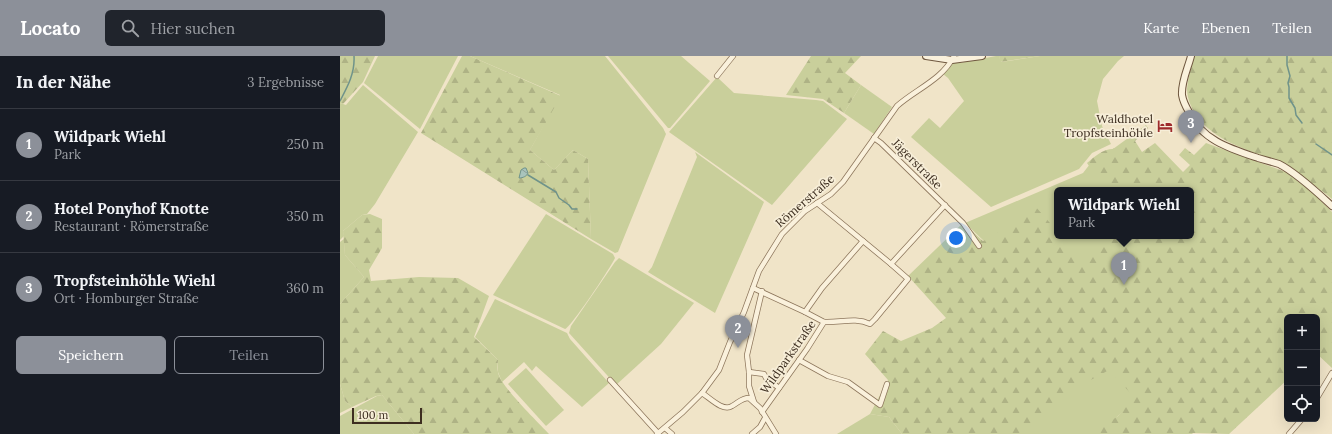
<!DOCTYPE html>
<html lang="de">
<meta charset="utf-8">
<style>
body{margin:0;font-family:Lora,serif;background:#20242c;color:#f1f3f6}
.controls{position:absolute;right:12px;bottom:12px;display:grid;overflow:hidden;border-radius:6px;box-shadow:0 4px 16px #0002}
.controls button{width:36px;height:36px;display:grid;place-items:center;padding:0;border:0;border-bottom:1px solid #363941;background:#171b24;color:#f1f3f6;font:20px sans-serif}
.scale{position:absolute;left:12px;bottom:10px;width:70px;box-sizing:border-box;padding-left:4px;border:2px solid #3d2e20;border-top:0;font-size:11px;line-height:14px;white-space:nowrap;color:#3d2e20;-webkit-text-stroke:3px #f7eed8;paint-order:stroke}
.you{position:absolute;left:616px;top:182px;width:14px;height:14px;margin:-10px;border:3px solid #fff;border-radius:50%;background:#1a73e8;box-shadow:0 0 0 6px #1a73e833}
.badge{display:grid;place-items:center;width:26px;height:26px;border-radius:50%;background:#8c9099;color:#fff;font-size:13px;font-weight:700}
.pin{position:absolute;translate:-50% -33px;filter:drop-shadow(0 1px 2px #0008)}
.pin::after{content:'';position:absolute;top:21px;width:14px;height:12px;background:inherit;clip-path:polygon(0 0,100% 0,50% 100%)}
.popup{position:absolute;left:714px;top:131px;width:140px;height:52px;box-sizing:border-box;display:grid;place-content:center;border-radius:6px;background:#171b24;filter:drop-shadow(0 1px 3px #0005);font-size:13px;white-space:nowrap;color:#9ea1a6}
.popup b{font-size:15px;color:#f1f3f6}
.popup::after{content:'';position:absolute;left:50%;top:100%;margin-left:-8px;border:8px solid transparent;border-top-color:#171b24}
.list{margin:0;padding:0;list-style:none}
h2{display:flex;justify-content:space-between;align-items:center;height:52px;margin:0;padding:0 16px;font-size:17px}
h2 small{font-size:13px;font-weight:400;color:#9ea1a6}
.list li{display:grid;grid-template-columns:26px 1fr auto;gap:12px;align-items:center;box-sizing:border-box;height:72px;padding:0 16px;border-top:1px solid #363941}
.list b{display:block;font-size:15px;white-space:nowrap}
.list p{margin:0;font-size:13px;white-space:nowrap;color:#9ea1a6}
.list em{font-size:13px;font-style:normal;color:#9ea1a6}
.actions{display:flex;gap:8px;padding:12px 16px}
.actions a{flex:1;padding:9px 0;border:1px solid #8c9099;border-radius:6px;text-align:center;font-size:14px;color:#8c9099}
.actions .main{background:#8c9099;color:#fff}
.icon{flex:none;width:22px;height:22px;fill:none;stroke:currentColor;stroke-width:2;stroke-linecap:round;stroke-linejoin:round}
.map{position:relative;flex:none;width:992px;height:378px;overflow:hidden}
header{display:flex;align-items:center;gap:24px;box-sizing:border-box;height:56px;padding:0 20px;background:#8c9099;color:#fff}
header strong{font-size:19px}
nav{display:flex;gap:22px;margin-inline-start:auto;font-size:14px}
.search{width:280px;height:36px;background:#20242c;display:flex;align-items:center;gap:10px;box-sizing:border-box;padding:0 14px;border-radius:6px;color:#9ea1a6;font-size:15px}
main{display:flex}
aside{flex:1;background:#171b24}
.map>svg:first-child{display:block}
</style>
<header>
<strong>Locato</strong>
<div class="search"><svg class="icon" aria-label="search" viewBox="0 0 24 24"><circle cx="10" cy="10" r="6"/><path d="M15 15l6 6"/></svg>Hier suchen</div>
<nav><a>Karte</a><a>Ebenen</a><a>Teilen</a></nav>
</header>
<main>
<aside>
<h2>In der Nähe<small>3 Ergebnisse</small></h2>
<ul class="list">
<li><span class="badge">1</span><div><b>Wildpark Wiehl</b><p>Park</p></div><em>250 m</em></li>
<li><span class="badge">2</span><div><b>Hotel Ponyhof Knotte</b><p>Restaurant · Römerstraße</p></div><em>350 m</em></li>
<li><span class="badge">3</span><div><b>Tropfsteinhöhle Wiehl</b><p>Ort · Homburger Straße</p></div><em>360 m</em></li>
</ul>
<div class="actions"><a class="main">Speichern</a><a>Teilen</a></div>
</aside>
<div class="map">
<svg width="992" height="378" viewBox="0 0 992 378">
<defs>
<pattern id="forest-firs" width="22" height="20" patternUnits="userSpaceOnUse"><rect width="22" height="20" fill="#c9cf9b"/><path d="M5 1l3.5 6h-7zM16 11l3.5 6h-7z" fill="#aeb285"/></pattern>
<pattern id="water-waves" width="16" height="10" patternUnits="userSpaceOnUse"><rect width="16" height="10" fill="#a9c4bc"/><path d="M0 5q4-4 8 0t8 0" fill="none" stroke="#8ba098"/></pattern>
</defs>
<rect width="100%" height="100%" fill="#f0e4c8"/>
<g fill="#c9cf9b">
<path d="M38 0H118L80 73 24 27Z"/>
<path d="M130 0H265L323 72 326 78 278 196 275 197 251 183 248 103 233 94 214 114 190 94 220 39Z"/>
<path d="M268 0H341L370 25 330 72H328Z"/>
<path d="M656 0H659L661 6 700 0H784L778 5 763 23 757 45 762 70 771 88 752 97 739 113 651 151 571 81 589 62 600 72 624 45 608 22 603 18 613 6 620 7Z"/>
<path d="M377 21 394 37 476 44 483 45 507 63 432 149 329 76Z"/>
<path d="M23 29 78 76 35 148 27 158 22 159 3 175 4 180 0 184V47L6 49Z"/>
<path d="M521 29 552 51 534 78 504 57Z"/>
<path d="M774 92 819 134H717V180H851V134L875 101 832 308 759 378H681L645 186 625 167 743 117 750 108Z"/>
<path d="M355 96 424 146 375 257 308 216 312 211 357 101Z"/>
<path d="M206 158 273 198 275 202C271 211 231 271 225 273L153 239Z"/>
<path d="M4 183 5 199 24 221 0 248V186Z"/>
<path d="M279 202 354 247 321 288 276 329 229 277 231 270 275 206Z"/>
<path d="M155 243 227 277 230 283 269 327 242 351 196 310 192 315 184 306 162 326 158 316V304L135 281Z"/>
<path d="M186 312 224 354 206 370 168 328Z"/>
<path d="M0 328 5 345 12 351 0 357Z"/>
<path d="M42 339 74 378H0V360L37 340Z"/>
<path d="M530 358 549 361 562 378H497Z"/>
</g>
<g fill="url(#forest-firs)">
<path d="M0 0H35L23 26 3 48 0 47Z"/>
<path d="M122 0H130L221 40 190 94 214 114 233 94 248 103 251 183 81 77Z"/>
<path d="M471 0H521L505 17 521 29 504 57 483 43 446 39Z"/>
<path d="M659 0H700L660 6Z"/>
<path d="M854 0H992V143C976 130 958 116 939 107 909 93 876 87 856 59 851 51 847 42 847 33 848 22 851 11 854 0Z"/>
<path d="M806 69 808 72 795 85 802 96 815 87 843 116 850 109 839 99 845 92 854 99 866 87 946 116 973 137 992 156V312L977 298V261H947V324L889 378 853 377 852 378H756L763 370 778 360 794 341 769 314 718 342 690 378H562L549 361 530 358 548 324 525 298 543 275 561 285 592 272 606 262 568 220 623 167 643 185 650 182 695 150 717 175V180H721L743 204 774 180H851V134H765L747 107C754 101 763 93 773 93Z"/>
<path d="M30 158 42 163V192L29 214 31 225 79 221 118 222 149 240 134 281 158 304C158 307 157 312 158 316 160 330 198 366 209 378H74L42 339 36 340 12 351 5 345 0 328V248L24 221 5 199 3 175 22 159Z"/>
</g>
<path fill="url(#water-waves)" stroke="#6f938a" d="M184 112H186L188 117C187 120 183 122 179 122L181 114Z"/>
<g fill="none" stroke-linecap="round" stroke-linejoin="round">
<g stroke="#6f938a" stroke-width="1.5">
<path d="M947 0V9L950 20 948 27 949 31V42L955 52 956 59 962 67"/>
<path d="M0 45C8 30 15 17 14 0"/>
<path d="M976 88 992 99"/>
<path d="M188 119 216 136 219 142 229 149 232 153H237"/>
</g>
<g stroke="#8d765c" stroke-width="6">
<g id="minor">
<path d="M377 20 393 0"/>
<path d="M534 82 541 87 623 167 639 190"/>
<path d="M477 147 551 208"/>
<path d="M413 232 465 256 482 232 523 185"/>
<path d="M465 256 484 266"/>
<path d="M459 304 488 320 508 326 540 349 547 328"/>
<path d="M409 316 424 318 426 322 439 332"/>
<path d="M270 324 318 377"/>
<path d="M362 337C370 342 383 356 392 350 399 346 402 342 409 342L420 352 436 378"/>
<path d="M977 342 992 317"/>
<path d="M414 346 409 330V316L407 299 422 235"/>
<path d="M422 356 467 293 484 266C500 267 515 261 530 268L535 263 568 223 551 208 605 149"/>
<path d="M325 372 332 378"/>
<path d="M317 378 343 356 362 337 379 314 390 286 404 256 419 215 442 178 465 155 491 138 503 126 557 50C576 33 602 24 614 0"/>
<path d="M412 378 420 371 425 362"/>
<path d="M949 378 962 363"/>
</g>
</g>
<g stroke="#6f573f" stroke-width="8">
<g id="secondary">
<path d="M586 0 612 4 642 0"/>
<path d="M851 0C848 12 841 26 842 39 843 45 846 51 849 56 861 84 891 93 918 102 925 104 932 106 939 108 955 116 978 137 992 150"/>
</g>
</g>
<use href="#minor" stroke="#faf1dc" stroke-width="4.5"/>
<use href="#secondary" stroke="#faf1dc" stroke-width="6"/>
</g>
<defs>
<g id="hotel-bare" transform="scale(1.2)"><path d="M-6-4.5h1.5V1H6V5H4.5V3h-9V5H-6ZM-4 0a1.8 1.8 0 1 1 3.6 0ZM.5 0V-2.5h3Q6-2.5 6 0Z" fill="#9e2a2b" stroke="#f7eed8" stroke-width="2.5" paint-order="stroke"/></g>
</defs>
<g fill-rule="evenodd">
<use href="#hotel-bare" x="825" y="70"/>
</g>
<g text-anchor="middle" stroke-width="3.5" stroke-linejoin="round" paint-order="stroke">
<g font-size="12" fill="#3d2e20" stroke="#f7eed8" text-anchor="end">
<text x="813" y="67">Waldhotel<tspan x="813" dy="14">Tropfsteinhöhle</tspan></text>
</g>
<g font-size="12" fill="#3d2e20" stroke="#f7eed8">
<text transform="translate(577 108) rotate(45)" y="4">Jägerstraße</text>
<text transform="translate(465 145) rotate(-41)" y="4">Römerstraße</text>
<text transform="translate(448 301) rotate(-55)" y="4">Wildparkstraße</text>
</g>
</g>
</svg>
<div class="controls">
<button>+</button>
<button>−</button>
<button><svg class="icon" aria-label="locate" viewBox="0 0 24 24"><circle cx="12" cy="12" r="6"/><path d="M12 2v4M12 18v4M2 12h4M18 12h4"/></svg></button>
</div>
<div class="scale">100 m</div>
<div class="you"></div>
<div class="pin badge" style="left:784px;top:229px">1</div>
<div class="popup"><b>Wildpark Wiehl</b>Park</div>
<div class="pin badge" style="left:398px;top:292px">2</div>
<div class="pin badge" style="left:851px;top:87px">3</div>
</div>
</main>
